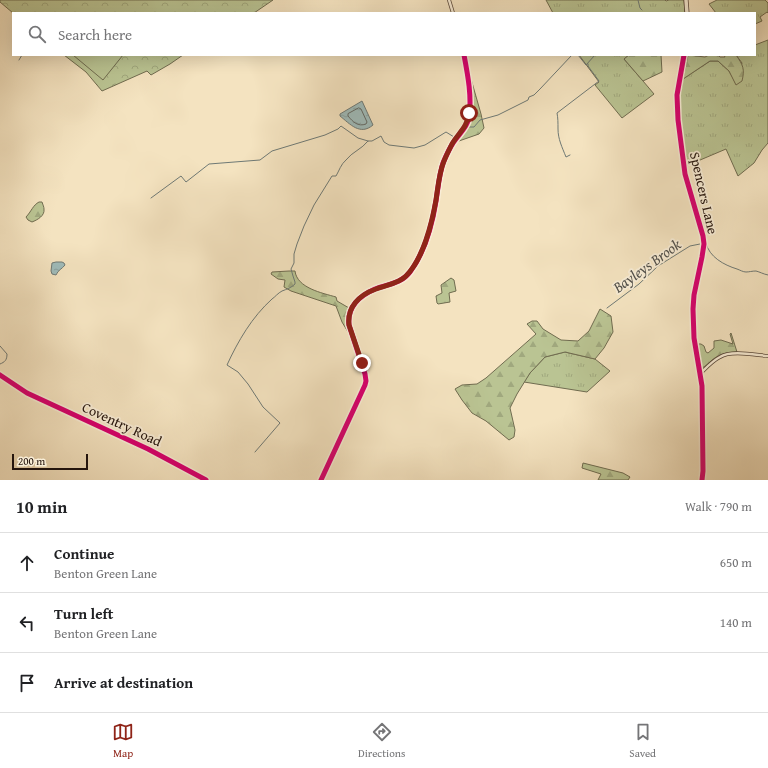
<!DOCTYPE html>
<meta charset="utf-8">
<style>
body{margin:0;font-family:"Gentium Book Plus",serif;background:#f6f6f6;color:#202124}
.scale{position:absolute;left:12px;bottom:10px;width:76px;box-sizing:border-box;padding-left:4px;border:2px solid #25150d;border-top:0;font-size:11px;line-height:14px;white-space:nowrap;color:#25150d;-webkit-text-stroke:3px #f8edd6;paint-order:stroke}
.stop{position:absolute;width:12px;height:12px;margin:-9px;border:3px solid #8f2418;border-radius:50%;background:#fff}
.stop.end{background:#8f2418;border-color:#fff;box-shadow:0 1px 4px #0008}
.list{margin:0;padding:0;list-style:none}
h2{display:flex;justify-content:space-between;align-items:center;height:52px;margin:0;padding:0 16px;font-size:17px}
h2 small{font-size:13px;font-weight:400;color:#757577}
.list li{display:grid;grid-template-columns:26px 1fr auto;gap:12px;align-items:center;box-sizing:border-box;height:60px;padding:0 16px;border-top:1px solid #e0e0e0}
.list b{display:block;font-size:15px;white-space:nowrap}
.list p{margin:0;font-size:13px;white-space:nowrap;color:#757577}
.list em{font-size:13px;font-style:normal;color:#757577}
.icon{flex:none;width:22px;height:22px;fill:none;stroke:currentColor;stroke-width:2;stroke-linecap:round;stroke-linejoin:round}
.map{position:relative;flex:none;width:768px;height:480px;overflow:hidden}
.search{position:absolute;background:#fff;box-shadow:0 4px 16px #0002;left:12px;right:12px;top:12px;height:44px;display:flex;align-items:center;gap:10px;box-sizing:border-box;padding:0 14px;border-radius:0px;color:#757577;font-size:15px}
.sheet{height:232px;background:#fff}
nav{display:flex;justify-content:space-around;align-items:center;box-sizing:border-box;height:56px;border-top:1px solid #e0e0e0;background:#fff;font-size:11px;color:#757577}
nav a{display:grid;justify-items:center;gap:2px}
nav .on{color:#8f2418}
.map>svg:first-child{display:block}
</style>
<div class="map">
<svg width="768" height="480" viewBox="0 0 768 480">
<defs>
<pattern id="grass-tufts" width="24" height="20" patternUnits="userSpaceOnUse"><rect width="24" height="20" fill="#bac493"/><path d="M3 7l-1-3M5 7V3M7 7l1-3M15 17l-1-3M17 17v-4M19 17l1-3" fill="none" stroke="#a0a87e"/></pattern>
<pattern id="forest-firs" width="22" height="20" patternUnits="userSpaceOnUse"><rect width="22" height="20" fill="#bac493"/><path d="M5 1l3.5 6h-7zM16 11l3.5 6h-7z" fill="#a0a87e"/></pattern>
<pattern id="park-crowns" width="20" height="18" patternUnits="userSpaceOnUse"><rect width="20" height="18" fill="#bac493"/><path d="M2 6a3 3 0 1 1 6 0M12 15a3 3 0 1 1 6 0" fill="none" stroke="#a0a87e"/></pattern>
<pattern id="water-ripples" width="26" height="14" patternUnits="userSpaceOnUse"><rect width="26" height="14" fill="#9fbcbb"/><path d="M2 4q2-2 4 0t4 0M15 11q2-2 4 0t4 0" fill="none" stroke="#89a1a0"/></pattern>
</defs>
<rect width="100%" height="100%" fill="#f4e3c0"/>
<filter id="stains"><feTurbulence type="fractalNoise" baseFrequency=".005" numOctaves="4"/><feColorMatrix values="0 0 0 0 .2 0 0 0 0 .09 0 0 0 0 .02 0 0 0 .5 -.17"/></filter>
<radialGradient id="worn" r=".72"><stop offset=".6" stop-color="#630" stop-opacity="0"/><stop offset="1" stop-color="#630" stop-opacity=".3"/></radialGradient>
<g fill="url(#grass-tufts)" stroke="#706c50">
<path d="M546 0H665L666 1 669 0H684L685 13H553Z"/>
<path d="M717 0H765L768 3V13L767 12 760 17 762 21 755 24V13H716L709 4Z"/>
<path d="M768 40V143L762 150 754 163 738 176 726 149 686 166 681 123 680 97 683 79 710 61H718L729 71 736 84 742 63 736 55H755V45Z"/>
<path d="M579 55H629L624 59 643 81 654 94 622 118 595 85 599 82Z"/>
<path d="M565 352 595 359 610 371 587 392 524 382 530 373 545 357Z"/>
</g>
<g fill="url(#forest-firs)" stroke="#706c50">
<path d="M629 55H661L662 72 643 81 624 59Z"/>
<path d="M688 55 705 57 709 55H718L720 57H725L724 55H736C743 65 745 69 742 81L736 85 729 71 718 61H710L683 79Z"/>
<path d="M471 79 481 114 484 128 479 134 456 142 468 128 472 121 471 115Z"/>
<path d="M39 202H42C43 205 44 207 44 209 45 216 37 220 32 222L28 220 26 217C31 212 33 205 39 202Z"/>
<path d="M289 271H295C297 288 322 293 336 297L337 301 349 308 347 321 351 337 342 322 336 306 291 291 284 287 285 280 278 279 271 274 272 272Z"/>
<path d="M451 278 454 280 456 291 449 293 450 302 438 304 437 303 436 296 442 293 441 285Z"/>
<path d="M600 309 611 316 613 332 604 348 595 359 565 352 545 357 530 373 517 394 510 408 515 430 514 437 509 440 486 421 472 413 462 400 455 389 462 385 477 384 486 378 536 334 527 324 532 321H537L543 329 561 340 578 341 589 331Z"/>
<path d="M731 333 737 352C726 353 721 353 712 360 709 363 706 366 702 368L698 344H701L704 346 706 352 708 353 714 348V341L721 340 733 344 730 334Z"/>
<path d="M583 463 623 473 630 477 628 480H598L601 474 582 468Z"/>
</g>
<g fill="url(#park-crowns)" stroke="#706c50">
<path d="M0 0H273L254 13H13L0 2Z"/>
<path d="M64 55H183L170 64 151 75 147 71 102 91 86 72Z"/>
</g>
<path fill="#bac493" stroke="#706c50" d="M73 55H123L103 80Z"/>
<g fill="url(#water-ripples)" stroke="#6e7975">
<path d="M362 101 373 125C360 136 350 124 340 116V114Z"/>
<path d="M56 262H62L64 263 65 265C62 269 58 270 56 275L52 274 51 271 52 263Z"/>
</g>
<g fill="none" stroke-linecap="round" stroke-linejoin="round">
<path stroke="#626864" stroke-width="1" d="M359 108 361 109 367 122 366 124C358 127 353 122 348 116V114Z"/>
<g stroke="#6e7975" stroke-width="1">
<path d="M638 0 640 8 642 10"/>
<path d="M578 55 586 65 595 55"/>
<path d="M19 60 22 55"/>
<path d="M457 140 468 127H474L480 120 498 115 528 100 529 97 534 95 540 89 572 55"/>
<path d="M570 155 566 157C562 147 558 139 558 129 558 123 558 118 557 113L599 81 588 66V64"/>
<path d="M151 198 181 176 186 182 209 164 260 160 272 151 325 135 338 129 341 126 358 138 368 141"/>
<path d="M706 243C709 257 724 265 737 269 740 270 743 272 746 272 749 272 752 271 756 271 760 272 763 274 768 275"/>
<path d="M607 308 639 284 658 266 690 246 700 244"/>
<path d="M0 346 7 354C7 360 5 362 0 364"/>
<path d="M255 452 280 423 263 407 248 384 238 372 227 365C238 341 252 317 272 299 275 297 278 293 282 291 287 289 291 288 295 284V282L293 276 291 269 294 263V254L297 244 304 226 314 205 332 176H336C339 171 341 164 346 160 352 152 362 149 368 141H372L381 136 384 142 389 145 414 148 425 145 446 132 454 137"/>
</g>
<g stroke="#59483a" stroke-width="4">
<g id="minor">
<path d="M449 0 453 13"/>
<path d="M700 374C706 368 712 361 720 357 731 350 755 355 768 356"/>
<path d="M321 480 365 385 366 381 365 374 349 325C347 307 359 296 375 289 388 284 401 284 410 272 425 252 432 226 436 201 438 189 439 175 443 163 446 156 449 149 453 143 458 135 467 128 469 118 472 97 468 76 464 55"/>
</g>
</g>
<g stroke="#59483a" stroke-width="5">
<g id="tertiary">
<path d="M686 0 687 13"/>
<path d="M684 55 677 95 678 120 685 174 703 236 704 244 702 257 694 295 693 309 694 338 702 386 703 471 702 480"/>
<path d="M0 375 27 393 148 449 206 480"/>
</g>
</g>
<use href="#minor" stroke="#f8edd6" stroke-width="2.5"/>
<use href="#tertiary" stroke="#f8edd6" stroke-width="3.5"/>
<g stroke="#f8edd6" stroke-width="8">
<g id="cycleway">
<path d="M684 55 677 95 678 120 685 174 703 236 704 244 702 257 694 295 693 309 694 338 702 386 703 471 702 480"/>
<path d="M0 375 27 393 148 449 206 480"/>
<path d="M321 480 365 385 366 381 365 374 349 325C347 307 359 296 375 289 388 284 401 284 410 272 425 252 432 226 436 201 438 189 439 175 443 163 446 156 449 149 453 143 458 135 467 128 469 118 472 97 468 76 464 55"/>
</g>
</g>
<use href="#cycleway" stroke="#d6006c" stroke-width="5"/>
</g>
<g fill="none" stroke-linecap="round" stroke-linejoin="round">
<path stroke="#8f2418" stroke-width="5" d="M362 363 349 325C347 307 359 295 376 289 386 285 398 284 406 276 423 259 432 223 436 200 438 187 439 173 444 161 446 156 449 150 452 144 459 132 467 128 469 113"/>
</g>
<g text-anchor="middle" stroke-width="3.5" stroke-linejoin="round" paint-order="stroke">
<g font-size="14" fill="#25150d" stroke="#f8edd6">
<text transform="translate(704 193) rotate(77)" y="5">Spencers Lane</text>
<text transform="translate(122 424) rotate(25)" y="5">Coventry Road</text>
</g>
<g font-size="15" font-style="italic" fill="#504f4a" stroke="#f8edd6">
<text transform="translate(647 266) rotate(-36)" y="5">Bayleys Brook</text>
</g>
</g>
<rect width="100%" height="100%" filter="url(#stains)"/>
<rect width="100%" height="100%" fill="url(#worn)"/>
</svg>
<div class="scale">200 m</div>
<div class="stop" style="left:469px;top:113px"></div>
<div class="stop end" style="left:362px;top:363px"></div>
<div class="search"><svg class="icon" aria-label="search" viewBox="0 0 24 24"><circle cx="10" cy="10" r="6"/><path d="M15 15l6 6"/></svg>Search here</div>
</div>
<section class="sheet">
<h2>10 min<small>Walk · 790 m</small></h2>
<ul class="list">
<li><svg class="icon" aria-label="ahead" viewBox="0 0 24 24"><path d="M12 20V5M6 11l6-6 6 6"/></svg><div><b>Continue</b><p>Benton Green Lane</p></div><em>650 m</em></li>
<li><svg class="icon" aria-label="left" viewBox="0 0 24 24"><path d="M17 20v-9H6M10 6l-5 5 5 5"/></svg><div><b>Turn left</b><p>Benton Green Lane</p></div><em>140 m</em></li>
<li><svg class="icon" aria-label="arrive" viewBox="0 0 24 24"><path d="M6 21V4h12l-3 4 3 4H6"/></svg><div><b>Arrive at destination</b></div></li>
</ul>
</section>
<nav>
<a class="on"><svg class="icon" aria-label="map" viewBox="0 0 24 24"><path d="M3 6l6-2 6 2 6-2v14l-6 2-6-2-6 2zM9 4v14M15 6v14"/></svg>Map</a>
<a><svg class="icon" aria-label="directions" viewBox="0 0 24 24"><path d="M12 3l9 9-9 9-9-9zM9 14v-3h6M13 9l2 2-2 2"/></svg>Directions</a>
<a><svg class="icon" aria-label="saved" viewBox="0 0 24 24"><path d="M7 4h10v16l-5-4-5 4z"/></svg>Saved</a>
</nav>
